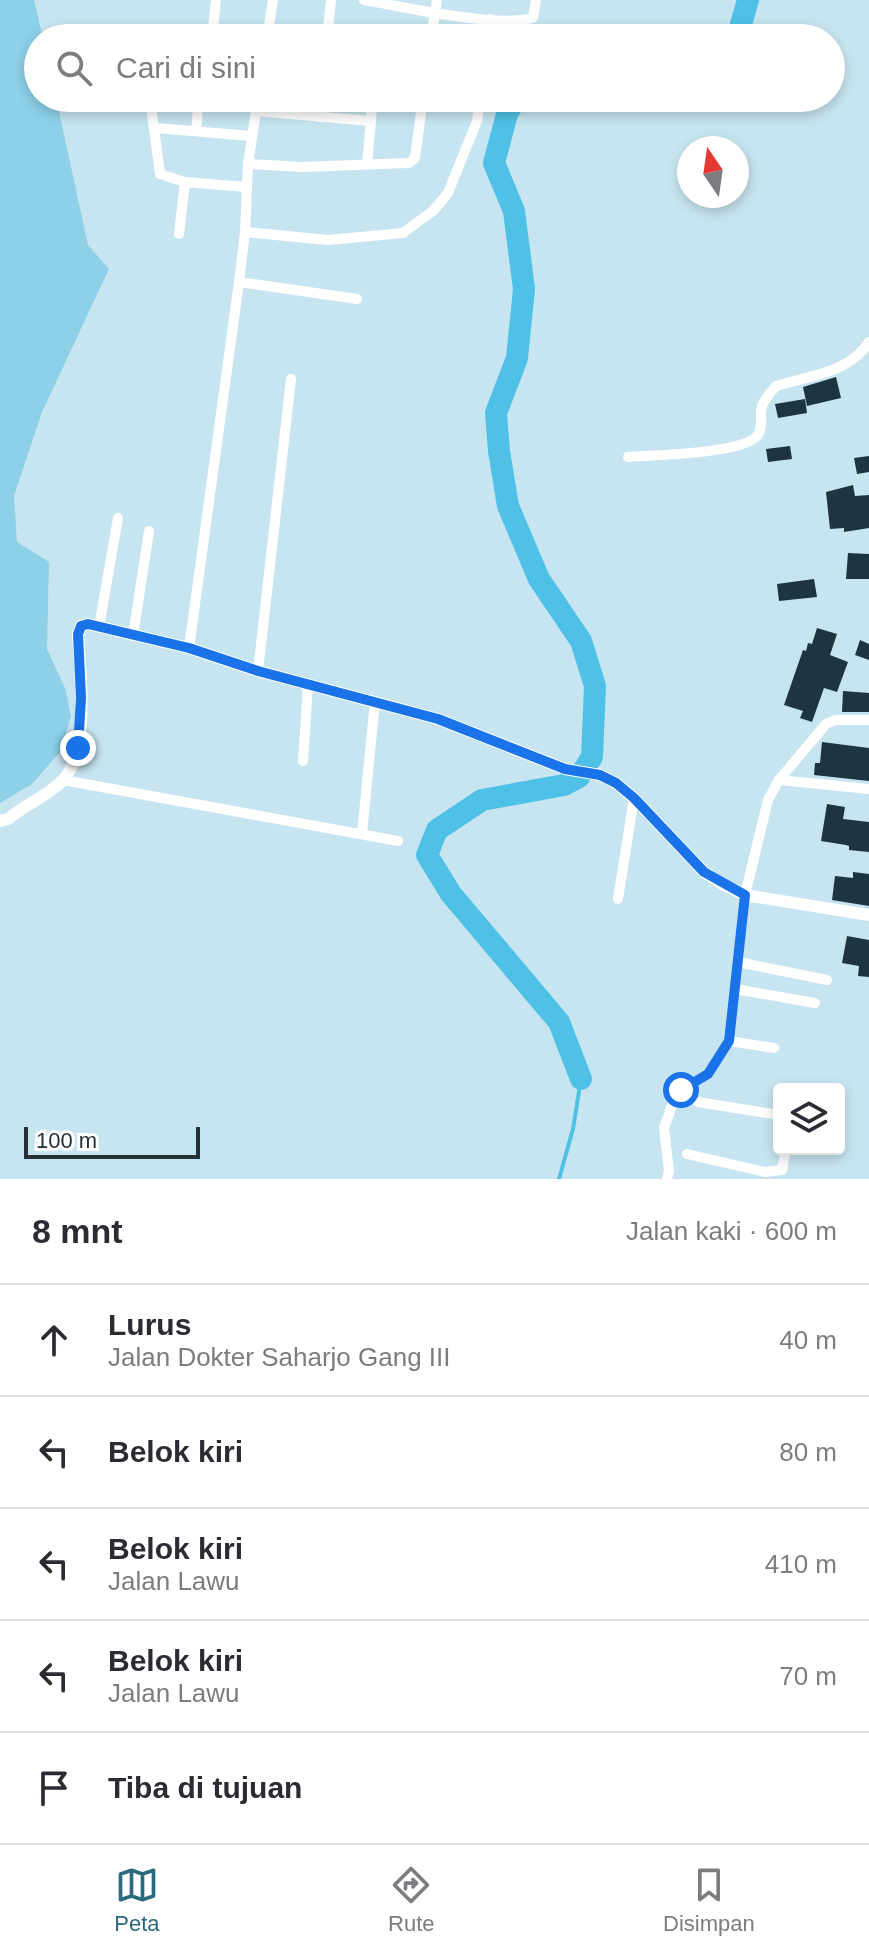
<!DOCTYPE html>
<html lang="id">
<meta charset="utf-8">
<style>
body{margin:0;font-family:Arial,sans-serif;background:#f7f7f7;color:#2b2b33}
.controls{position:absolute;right:24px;bottom:24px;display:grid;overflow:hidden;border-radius:8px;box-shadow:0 4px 12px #0003}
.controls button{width:72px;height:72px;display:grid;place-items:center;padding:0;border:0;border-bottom:2px solid #e1e1e2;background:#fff;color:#2b2b33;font:40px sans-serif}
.compass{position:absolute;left:677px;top:136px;width:72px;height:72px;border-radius:50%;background:#fff;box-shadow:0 4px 12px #0003;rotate:347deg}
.scale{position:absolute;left:24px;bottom:20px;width:176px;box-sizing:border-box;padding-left:8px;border:4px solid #253135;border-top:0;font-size:22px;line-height:28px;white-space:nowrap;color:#253135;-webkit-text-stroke:6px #fff;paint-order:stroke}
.stop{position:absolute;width:24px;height:24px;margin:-18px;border:6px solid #1a73e8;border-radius:50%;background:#fff}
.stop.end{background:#1a73e8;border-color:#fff;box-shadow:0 2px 8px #0008}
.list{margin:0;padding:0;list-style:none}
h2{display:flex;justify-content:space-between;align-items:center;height:104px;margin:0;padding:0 32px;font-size:34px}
h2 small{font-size:26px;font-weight:400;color:#7c7c81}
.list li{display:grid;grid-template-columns:52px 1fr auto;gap:24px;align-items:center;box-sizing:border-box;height:112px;padding:0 32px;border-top:2px solid #e1e1e2}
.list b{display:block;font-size:30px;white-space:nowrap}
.list p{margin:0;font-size:26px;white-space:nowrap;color:#7c7c81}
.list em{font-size:26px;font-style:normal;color:#7c7c81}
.icon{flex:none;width:44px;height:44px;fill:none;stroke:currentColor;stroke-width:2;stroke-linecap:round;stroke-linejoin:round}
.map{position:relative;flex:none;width:869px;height:1179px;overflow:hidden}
.search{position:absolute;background:#fff;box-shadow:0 4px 12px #0003;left:24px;right:24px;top:24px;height:88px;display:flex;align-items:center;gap:20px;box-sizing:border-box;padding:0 28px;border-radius:44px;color:#7c7c81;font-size:30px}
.sheet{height:664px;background:#fff}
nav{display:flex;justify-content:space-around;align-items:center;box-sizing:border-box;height:112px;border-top:2px solid #e1e1e2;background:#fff;font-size:22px;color:#7c7c81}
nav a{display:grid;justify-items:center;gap:4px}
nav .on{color:#2a697e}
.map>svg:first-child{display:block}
</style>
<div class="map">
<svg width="869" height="1179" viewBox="0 0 869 1179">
<rect width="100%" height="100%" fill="#c7e5f0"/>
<path fill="#8dd0e8" d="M0 0H34L43 38H38V98H56L88 245 109 269 42 412 14 496 17 542 49 562 47 649 65 688 71 716 61 751 32 784 0 803Z"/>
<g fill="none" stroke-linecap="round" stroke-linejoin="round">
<path stroke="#4fc1e6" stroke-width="4" d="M559 1179 573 1129 581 1079"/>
<g stroke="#4fc1e6" stroke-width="22">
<path d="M737 38 748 0"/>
<path d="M516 98 507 114 494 163 514 211 524 289 517 358 496 413 499 451 508 506 539 579 581 641 595 686 592 757 579 777 564 785 482 800 437 830 427 855 451 894 559 1022 581 1079"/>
</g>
</g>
<g fill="#1c353e">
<path d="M836 377 841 398 807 406 803 387Z"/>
<path d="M805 399 807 413 778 418 775 404Z"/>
<path d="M790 446 792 459 768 462 766 449Z"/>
<path d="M869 456V472L857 474 854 458Z"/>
<path d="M853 485 855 496 869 495V528L844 532V528L830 529 826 492Z"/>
<path d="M848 553 869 554V579H846Z"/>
<path d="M814 579 817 597 779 601 777 584Z"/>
<path d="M817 628 837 634 830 655 848 662 837 692 824 688 812 722 800 718 803 711 784 705 803 650 806 651 808 643 812 644Z"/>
<path d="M860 640 869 644V660L855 655Z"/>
<path d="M843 691 869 693V712H842Z"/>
<path d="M822 742 869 748V781L814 775 815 763H820Z"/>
<path d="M827 804 845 807 843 819 869 822V852L849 850V846L846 845 821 841Z"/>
<path d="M853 872 869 874V906L832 900 835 876 853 878Z"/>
<path d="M847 936 869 940V977L858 976 859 966 842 963Z"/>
</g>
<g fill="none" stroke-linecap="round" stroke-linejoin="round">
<g stroke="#fff" stroke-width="10">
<path d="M364 0C405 7 497 28 533 18L536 0"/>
<path d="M212 38 216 0"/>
<path d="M267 38 273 0"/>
<path d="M327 38 331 0"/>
<path d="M431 38 437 0"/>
<path d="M487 38 490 19"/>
<path d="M150 98 160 174 185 182 246 187"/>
<path d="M256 111 370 121"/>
<path d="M318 117 320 98"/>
<path d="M156 128 251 136"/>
<path d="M196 131 199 98"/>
<path d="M248 164 302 167 409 163 415 158 423 98"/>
<path d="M367 164 373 98"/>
<path d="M245 232 328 240 403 233 434 210 448 193 477 121 480 98"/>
<path d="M179 234 185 182"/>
<path d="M239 282 357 299"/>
<path d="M628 457C653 455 741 454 757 436 764 428 759 416 762 406 765 398 771 392 776 386 810 375 848 374 869 342"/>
<path d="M99 627 118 518"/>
<path d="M133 636 149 531"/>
<path d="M189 648 239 282 245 232 248 164 258 98"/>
<path d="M258 671 291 379"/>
<path d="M303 761 308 685"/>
<path d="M63 780 398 841"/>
<path d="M779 780 869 789"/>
<path d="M362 834 375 701"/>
<path d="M618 899 634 798"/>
<path d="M738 962 827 980"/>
<path d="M735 989 815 1003"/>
<path d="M774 1048 729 1041 745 895 768 800 779 780 826 724 835 720H869"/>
<path d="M698 1102 779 1115"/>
<path d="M687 1154 765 1172 782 1170 786 1149"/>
<path d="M667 1179 669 1171 664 1128 675 1097 681 1090 708 1074 729 1041"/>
</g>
<path stroke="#fff" stroke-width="12" d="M0 821 8 819C24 805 50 795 64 779 90 748 80 673 78 634L81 626 88 624 189 648 258 671 438 719 565 769 600 775 616 783 634 798 704 872 724 885 745 895 869 915"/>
</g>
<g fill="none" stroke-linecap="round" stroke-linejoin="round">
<path stroke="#1a73e8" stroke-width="10" d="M78 748 81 698 78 634 81 626 88 624 189 648 258 671 438 719 565 769 600 775 616 783 634 798 704 872 745 895 729 1041 708 1074 681 1090"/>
</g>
</svg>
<div class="controls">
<button><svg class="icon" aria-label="layers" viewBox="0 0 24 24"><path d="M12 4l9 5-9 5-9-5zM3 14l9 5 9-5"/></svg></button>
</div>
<svg class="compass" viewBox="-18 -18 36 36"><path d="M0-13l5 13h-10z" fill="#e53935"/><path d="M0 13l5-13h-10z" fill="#7c7c81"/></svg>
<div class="scale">100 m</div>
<div class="stop" style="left:681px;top:1090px"></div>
<div class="stop end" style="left:78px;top:748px"></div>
<div class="search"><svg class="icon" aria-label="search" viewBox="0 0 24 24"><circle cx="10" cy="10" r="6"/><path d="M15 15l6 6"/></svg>Cari di sini</div>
</div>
<section class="sheet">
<h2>8 mnt<small>Jalan kaki · 600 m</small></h2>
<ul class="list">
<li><svg class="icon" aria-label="ahead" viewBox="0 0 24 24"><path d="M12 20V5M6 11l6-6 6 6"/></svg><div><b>Lurus</b><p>Jalan Dokter Saharjo Gang III</p></div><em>40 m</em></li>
<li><svg class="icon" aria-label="left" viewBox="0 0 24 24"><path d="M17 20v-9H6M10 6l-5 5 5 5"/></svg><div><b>Belok kiri</b></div><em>80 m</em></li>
<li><svg class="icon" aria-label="left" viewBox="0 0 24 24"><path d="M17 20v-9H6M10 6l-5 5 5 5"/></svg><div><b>Belok kiri</b><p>Jalan Lawu</p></div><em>410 m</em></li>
<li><svg class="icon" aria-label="left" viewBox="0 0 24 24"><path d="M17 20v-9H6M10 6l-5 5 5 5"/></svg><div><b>Belok kiri</b><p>Jalan Lawu</p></div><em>70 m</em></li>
<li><svg class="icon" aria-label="arrive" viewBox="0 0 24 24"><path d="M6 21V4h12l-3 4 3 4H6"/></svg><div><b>Tiba di tujuan</b></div></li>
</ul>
</section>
<nav>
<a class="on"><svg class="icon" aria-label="map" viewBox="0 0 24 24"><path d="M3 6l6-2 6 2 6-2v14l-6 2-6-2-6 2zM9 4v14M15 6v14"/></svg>Peta</a>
<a><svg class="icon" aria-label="directions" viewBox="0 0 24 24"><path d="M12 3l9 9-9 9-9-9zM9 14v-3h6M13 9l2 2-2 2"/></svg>Rute</a>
<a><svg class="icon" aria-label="saved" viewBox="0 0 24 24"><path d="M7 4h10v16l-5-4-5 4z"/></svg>Disimpan</a>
</nav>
